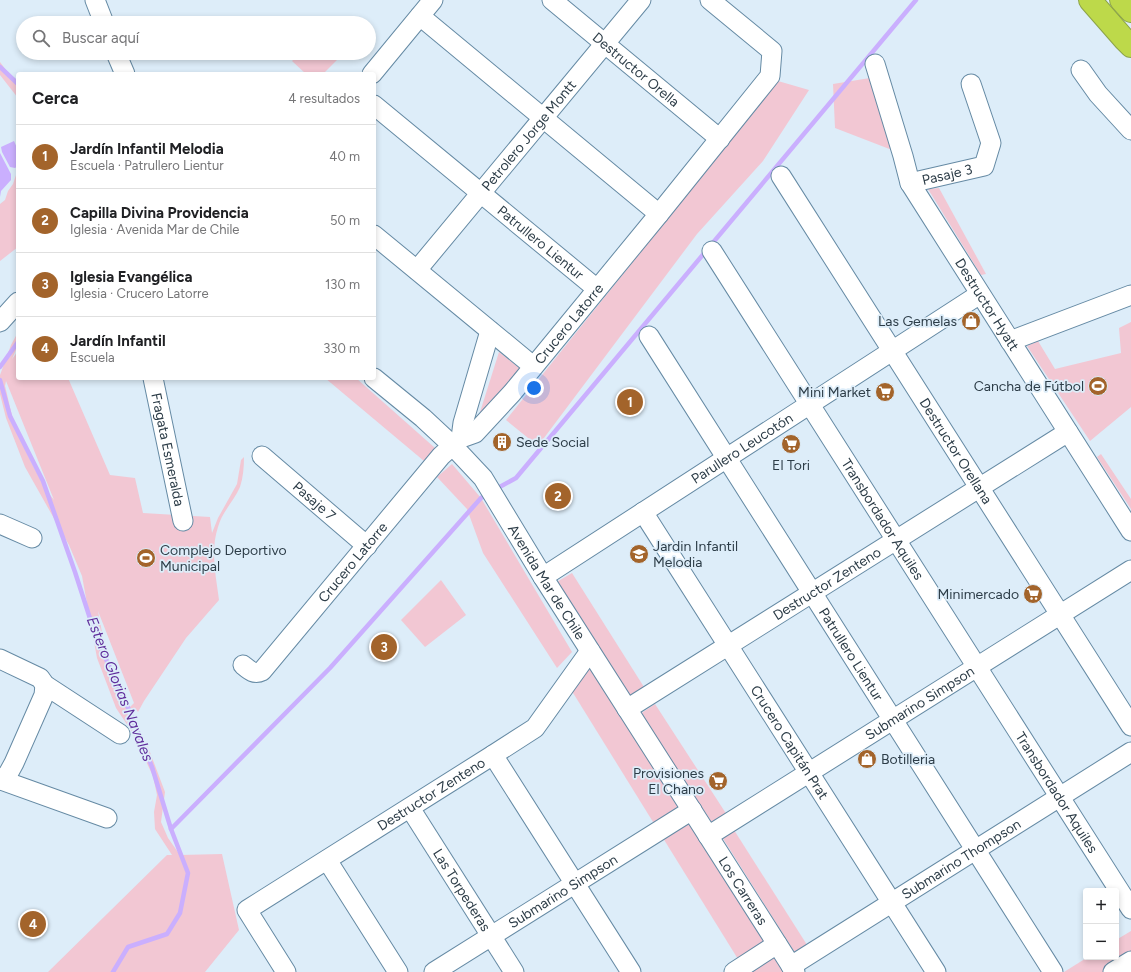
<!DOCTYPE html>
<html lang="es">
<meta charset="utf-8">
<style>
body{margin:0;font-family:Figtree,sans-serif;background:#f6f6f6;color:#202124}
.controls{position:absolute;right:12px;bottom:12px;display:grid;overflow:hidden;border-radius:4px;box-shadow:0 2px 6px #0003}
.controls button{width:36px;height:36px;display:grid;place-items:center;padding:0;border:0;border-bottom:1px solid #e0e0e0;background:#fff;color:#202124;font:20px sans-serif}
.you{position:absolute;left:534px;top:388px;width:14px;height:14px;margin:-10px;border:3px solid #fff;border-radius:50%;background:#1a73e8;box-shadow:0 0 0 6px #1a73e833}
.badge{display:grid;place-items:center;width:26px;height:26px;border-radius:50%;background:#a3642b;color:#fff;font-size:13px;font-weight:700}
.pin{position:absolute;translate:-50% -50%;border:2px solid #fff;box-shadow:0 1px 4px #0006}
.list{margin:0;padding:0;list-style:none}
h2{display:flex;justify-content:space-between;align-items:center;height:52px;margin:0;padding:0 16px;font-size:17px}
h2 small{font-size:13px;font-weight:400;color:#757577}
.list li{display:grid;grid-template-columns:26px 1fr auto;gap:12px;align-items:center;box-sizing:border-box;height:64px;padding:0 16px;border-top:1px solid #e0e0e0}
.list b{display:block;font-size:15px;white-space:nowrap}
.list p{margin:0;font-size:13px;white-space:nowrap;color:#757577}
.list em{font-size:13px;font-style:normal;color:#757577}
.icon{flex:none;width:22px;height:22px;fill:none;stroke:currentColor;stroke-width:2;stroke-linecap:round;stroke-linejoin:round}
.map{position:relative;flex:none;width:1131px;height:972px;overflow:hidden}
.search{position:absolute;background:#fff;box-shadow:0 2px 6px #0003;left:16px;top:16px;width:360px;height:44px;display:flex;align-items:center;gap:10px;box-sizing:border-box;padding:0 14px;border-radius:22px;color:#757577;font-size:15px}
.panel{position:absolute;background:#fff;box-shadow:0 2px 6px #0003;left:16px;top:72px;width:360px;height:308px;border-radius:4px}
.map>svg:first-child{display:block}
</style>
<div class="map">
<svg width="1131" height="972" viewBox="0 0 1131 972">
<rect width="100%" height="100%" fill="#ddedf9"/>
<g fill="#f2c7d3" fill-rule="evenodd">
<path d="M300 53H344L323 74H306L292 61Z"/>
<path d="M0 62 18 86V98L0 75Z"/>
<path d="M870 78 892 150 835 128 833 84Z"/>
<path d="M778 81 809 90 763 161 697 234 538 446 506 420Z"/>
<path d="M18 173V247L0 261V204L5 200 8 191 13 184 16 175Z"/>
<path d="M939 188 986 274 981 275 928 189Z"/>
<path d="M1131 322V407L1090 441 1027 346 1038 341 1055 369 1121 353 1119 328Z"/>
<path d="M18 332V345L12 359 18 351V378H68L110 475 135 478 143 513 210 517 212 533 218 518 237 484 241 460 244 457C244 467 243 478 240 487 234 501 222 512 218 527 210 551 216 576 219 600L186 638 144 701 138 712 136 709 130 715 148 747 165 792 161 822 168 838 180 855 222 854 239 930 205 972H48L167 855H172L155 829 154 812 157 795 153 776 132 732 116 708 97 658 82 576 69 545 25 467 6 418 0 394V375L11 345ZM6 381 54 500C39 481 21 443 13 419 10 409 8 397 5 386ZM98 611 134 703 128 709 108 664Z"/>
<path d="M499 352 522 370 475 428Z"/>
<path d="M325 378H356L435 448 424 461Z"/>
<path d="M1101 454 1131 499V509L1097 457Z"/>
<path d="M452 464 481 498 572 652 557 668 483 553 467 509 437 477Z"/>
<path d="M572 573 649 695 632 706 555 583Z"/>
<path d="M441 580 466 615 425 647 401 620Z"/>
<path d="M590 662 787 972H746L570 688Z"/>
<path d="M655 704 727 815 713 824 640 714Z"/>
<path d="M734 830 809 948 797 956 722 837Z"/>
<path d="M1131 931V957L1107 972H1064L1088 957H1116V940Z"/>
</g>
<g fill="#caaffe">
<path d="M14 141 18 150V166L15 168 10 167 2 152 1 147Z"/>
<path d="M0 153 11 174V180L1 191 0 197Z"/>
</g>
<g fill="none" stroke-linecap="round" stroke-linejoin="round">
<g stroke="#caaffe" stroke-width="4.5">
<path d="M0 67 18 84"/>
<path d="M0 367 18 342"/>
<path d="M0 380 10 416 43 481 75 572 96 637 130 712 152 767 171 829 188 873 180 913 167 934 128 947 113 972"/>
<path d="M496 489 516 478 916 0"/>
<path d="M171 829 330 668 481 498 488 494"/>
</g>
<g stroke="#658aa4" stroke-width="21">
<g id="minor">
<path d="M95 0 104 23"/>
<path id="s1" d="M552 0 720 139"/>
<path d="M420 16 659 214"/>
<path d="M116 53 125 74"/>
<path id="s2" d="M875 64 903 156 910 183 1131 531"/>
<path d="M1081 70 1098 94 1131 130"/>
<path d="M372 74 433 0"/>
<path id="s3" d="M374 105 597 289"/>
<path id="s4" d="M781 176 1131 726"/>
<path id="s5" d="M910 183 984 166 991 143 971 84"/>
<path d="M374 235 533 366"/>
<path id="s6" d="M712 251 1131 909"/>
<path id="s7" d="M417 270 641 0"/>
<path d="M0 322 18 302"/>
<path id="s8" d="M649 336 1053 972"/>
<path d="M1010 341 1131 295"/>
<path id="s9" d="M153 378 183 521"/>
<path id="s10" d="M374 378 423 418 452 445 483 478 543 577 795 972"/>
<path d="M461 438 463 423 490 331"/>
<path id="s11" d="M262 456 367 546"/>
<path id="s12" d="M643 512 936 972"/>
<path d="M0 524 32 538"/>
<path id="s13" d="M543 577 980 294"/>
<path d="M0 659 40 678 45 685 120 734"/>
<path id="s14" d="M243 665C249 670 254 675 262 671L441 456 461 438 475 433 512 393 659 214 770 76 772 51 710 0"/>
<path id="s15" d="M627 709 1068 432"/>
<path d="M493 755 631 972"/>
<path d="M0 780 8 774 14 763 44 695 45 685"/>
<path d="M1 780 107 818"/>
<path id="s16" d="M410 808 514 972"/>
<path id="s17" d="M708 836 1131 570"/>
<path d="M327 860 398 972"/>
<path id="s18" d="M791 966 1131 752"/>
<path id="s19" d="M286 972 247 910 493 755 535 728 590 651"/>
<path id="s20" d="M434 972 692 810"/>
<path d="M734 972 777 944"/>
<path d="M1113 972 1131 961"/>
</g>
</g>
<g stroke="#8ba249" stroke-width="24">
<g id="highway">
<path d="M1090 0 1125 40 1131 46"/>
<path d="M1121 0 1131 11"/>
</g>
</g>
<use href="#minor" stroke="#fff" stroke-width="19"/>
<use href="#highway" stroke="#bdd94a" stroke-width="22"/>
</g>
<defs>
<g id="shop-disc" transform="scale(1)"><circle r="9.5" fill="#a3642b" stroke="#ddedf9"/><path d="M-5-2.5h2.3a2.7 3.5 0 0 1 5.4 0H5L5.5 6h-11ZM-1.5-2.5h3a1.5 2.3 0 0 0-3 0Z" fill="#fff"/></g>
<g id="stadium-disc" transform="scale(1)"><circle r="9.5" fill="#a3642b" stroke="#ddedf9"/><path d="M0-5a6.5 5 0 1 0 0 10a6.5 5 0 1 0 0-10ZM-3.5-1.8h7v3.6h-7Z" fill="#fff"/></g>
<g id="supermarket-disc" transform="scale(1)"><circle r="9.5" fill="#a3642b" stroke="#ddedf9"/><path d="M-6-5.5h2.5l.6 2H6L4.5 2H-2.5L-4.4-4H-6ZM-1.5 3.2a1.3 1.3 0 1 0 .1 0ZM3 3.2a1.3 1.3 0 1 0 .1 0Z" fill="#fff"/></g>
<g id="building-disc" transform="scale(1)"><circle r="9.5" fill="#a3642b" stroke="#ddedf9"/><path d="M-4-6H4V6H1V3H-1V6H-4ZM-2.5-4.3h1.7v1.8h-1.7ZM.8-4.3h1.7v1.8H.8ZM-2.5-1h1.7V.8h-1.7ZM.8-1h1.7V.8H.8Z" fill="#fff"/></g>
<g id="school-disc" transform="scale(1)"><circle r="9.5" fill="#a3642b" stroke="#ddedf9"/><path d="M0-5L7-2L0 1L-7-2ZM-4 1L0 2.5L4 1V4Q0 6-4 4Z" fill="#fff"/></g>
</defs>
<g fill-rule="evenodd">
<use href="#shop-disc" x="971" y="321"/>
<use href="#stadium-disc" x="1098" y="386"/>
<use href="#supermarket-disc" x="885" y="392"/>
<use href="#building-disc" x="502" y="442"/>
<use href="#supermarket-disc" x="791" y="444"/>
<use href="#school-disc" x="639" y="554"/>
<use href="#stadium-disc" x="146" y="558"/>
<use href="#supermarket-disc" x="1033" y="594"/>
<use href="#shop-disc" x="867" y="759"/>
<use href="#supermarket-disc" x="718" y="781"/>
</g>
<g text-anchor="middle" stroke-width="3.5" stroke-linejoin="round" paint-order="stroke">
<g font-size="14" fill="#2d3d48" stroke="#ddedf9">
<text dy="5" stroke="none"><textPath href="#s1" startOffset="109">Destructor Orella</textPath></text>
<text dy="5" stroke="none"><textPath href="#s7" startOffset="175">Petrolero Jorge Montt</textPath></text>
<text dy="5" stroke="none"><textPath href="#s5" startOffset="38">Pasaje 3</textPath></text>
<text dy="5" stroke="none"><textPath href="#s3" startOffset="216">Patrullero Lientur</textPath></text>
<text dy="5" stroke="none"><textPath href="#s2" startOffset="268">Destructor Hyatt</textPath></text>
<text dy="5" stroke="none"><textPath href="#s14" startOffset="487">Crucero Latorre</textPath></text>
<text dy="5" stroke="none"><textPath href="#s13" startOffset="237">Parullero Leucotón</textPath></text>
<text dy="5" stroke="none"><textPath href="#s9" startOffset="73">Fragata Esmeralda</textPath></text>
<text dy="5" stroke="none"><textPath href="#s4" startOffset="326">Destructor Orellana</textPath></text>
<text dy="5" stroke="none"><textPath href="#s11" startOffset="69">Pasaje 7</textPath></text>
<text dy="5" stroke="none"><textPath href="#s6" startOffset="318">Transbordador Aquiles</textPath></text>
<text dy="5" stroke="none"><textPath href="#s14" startOffset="163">Crucero Latorre</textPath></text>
<text dy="5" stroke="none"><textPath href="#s10" startOffset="270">Avenida Mar de Chile</textPath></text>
<text dy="5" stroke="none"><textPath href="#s15" startOffset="236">Destructor Zenteno</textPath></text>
<text dy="5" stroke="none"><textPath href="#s8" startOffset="377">Patrullero Lientur</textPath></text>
<text dy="5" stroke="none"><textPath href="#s17" startOffset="250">Submarino Simpson</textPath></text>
<text dy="5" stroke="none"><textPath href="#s12" startOffset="273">Crucero Capitán Prat</textPath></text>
<text dy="5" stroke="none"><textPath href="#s6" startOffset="642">Transbordador Aquiles</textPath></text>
<text dy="5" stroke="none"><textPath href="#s19" startOffset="291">Destructor Zenteno</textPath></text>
<text dy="5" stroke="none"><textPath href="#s18" startOffset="201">Submarino Thompson</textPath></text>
<text dy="5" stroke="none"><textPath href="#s16" startOffset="97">Las Torpederas</textPath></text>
<text dy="5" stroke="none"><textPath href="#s20" startOffset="152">Submarino Simpson</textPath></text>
<text dy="5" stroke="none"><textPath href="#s10" startOffset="636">Los Carreras</textPath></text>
</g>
<g font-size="14" fill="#2d3d48" stroke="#ddedf9" text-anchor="end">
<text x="957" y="326">Las Gemelas</text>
<text x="1084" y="391">Cancha de Fútbol</text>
<text x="871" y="397">Mini Market</text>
<text x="516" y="447" text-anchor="start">Sede Social</text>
<text x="791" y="470" text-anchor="middle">El Tori</text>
<text x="653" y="551" text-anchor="start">Jardin Infantil<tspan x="653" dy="16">Melodia</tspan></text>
<text x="160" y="555" text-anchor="start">Complejo Deportivo<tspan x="160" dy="16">Municipal</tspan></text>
<text x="1019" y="599">Minimercado</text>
<text x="881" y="764" text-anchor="start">Botilleria</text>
<text x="704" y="778">Provisiones<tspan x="704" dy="16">El Chano</tspan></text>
</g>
<g font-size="15" font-style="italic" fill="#602e9c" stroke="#ddedf9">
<text transform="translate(120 689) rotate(68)" y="5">Estero Glorias Navales</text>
</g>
</g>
</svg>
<div class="controls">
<button>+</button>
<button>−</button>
</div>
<div class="you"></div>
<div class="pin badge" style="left:630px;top:402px">1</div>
<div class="pin badge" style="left:558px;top:496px">2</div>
<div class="pin badge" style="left:384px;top:647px">3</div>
<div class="pin badge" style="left:33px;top:924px">4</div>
<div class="search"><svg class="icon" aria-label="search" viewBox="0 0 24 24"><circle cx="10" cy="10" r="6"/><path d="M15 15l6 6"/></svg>Buscar aquí</div>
<section class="panel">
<h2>Cerca<small>4 resultados</small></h2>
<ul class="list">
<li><span class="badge">1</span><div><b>Jardín Infantil Melodia</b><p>Escuela · Patrullero Lientur</p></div><em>40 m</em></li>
<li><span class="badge">2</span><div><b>Capilla Divina Providencia</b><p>Iglesia · Avenida Mar de Chile</p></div><em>50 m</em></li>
<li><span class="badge">3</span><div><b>Iglesia Evangélica</b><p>Iglesia · Crucero Latorre</p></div><em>130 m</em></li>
<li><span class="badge">4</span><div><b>Jardín Infantil</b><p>Escuela</p></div><em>330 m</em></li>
</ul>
</section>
</div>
